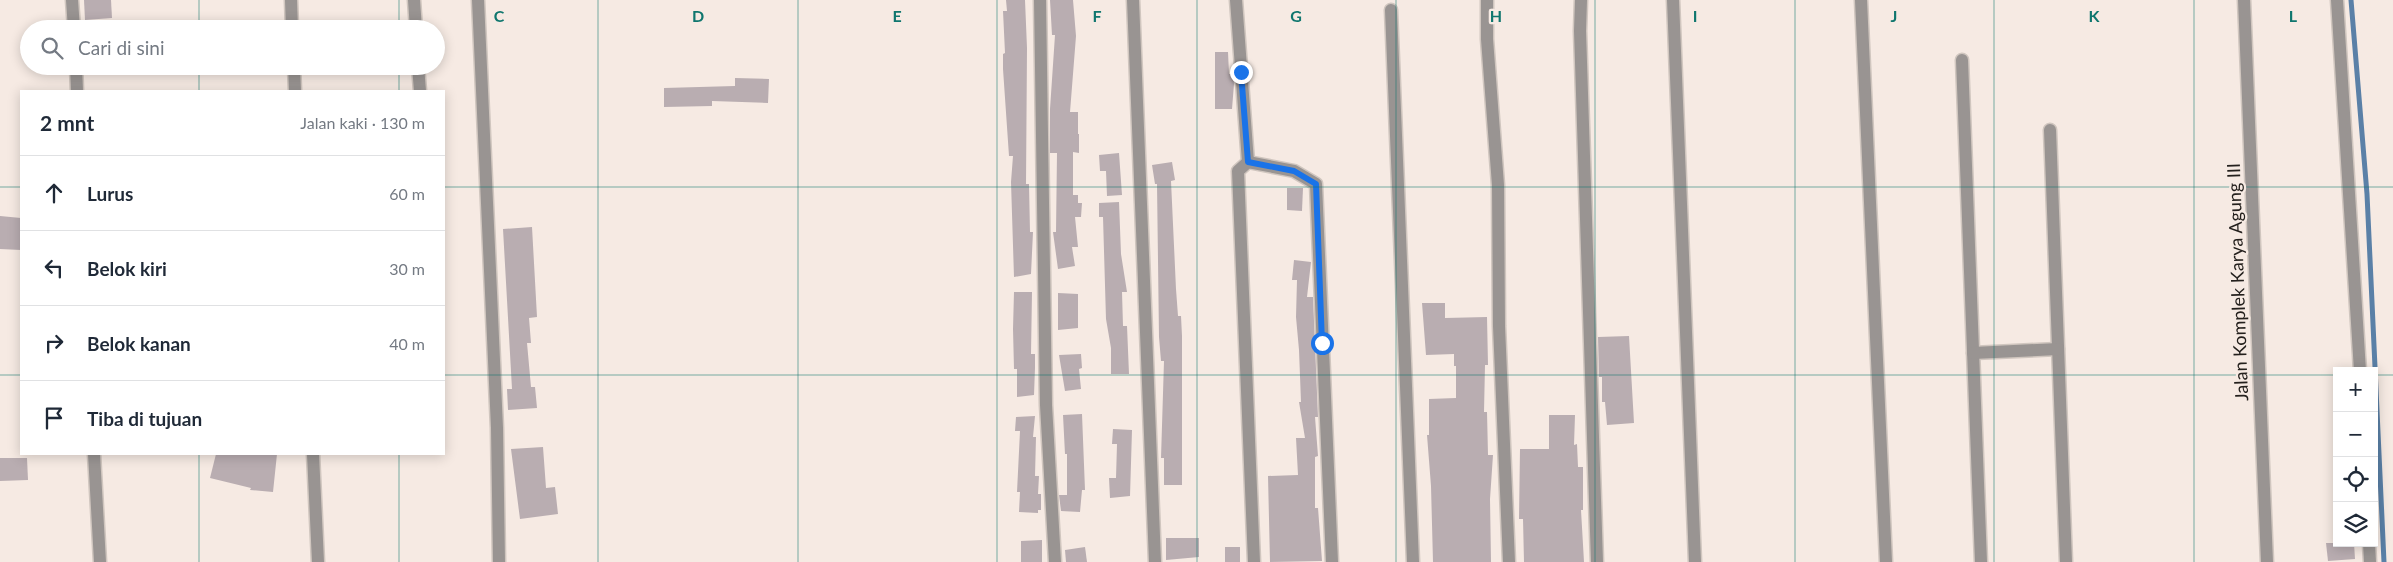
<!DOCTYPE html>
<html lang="id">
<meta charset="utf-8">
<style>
body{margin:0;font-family:Lato,sans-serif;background:#f2f2f3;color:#1f2937}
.controls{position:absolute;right:15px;bottom:15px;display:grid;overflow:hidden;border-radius:0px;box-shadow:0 2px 12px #0003}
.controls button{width:45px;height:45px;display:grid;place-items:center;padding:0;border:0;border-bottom:1px solid #e0e1e3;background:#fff;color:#1f2937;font:25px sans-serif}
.stop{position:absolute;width:15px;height:15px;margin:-11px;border:4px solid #1a73e8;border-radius:50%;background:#fff}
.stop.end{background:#1a73e8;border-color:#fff;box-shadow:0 1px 5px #0008}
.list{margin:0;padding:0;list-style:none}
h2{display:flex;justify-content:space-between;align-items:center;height:65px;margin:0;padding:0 20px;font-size:21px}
h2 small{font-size:16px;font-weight:400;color:#747a83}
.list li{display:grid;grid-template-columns:32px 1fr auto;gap:15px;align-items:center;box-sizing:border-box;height:75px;padding:0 20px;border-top:1px solid #e0e1e3}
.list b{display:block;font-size:19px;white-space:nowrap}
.list em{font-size:16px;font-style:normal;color:#747a83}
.icon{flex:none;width:28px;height:28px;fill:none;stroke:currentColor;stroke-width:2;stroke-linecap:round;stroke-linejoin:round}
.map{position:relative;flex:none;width:2393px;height:562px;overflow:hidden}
.search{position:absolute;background:#fff;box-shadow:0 2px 12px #0003;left:20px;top:20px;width:425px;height:55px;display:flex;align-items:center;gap:12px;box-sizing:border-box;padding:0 18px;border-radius:28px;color:#747a83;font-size:19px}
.panel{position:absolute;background:#fff;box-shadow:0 2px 12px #0003;left:20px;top:90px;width:425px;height:365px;border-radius:0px}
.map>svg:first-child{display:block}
</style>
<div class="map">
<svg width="2393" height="562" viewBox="0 0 2393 562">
<rect width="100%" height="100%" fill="#f6eae3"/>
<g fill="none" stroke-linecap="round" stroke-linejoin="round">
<path stroke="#5a80a7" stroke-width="5" d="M2351 0 2367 194 2384 562"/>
</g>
<g fill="#b9adb1">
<path d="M84 0H111L112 18 85 20Z"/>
<path d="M1006 0H1025L1027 48 1026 184H1029L1030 232H1033L1031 274 1014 277 1011 182 1013 156H1009L1003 69V54L1005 53 1003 11H1007Z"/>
<path d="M1050 0H1073L1076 36 1070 112H1078V134H1079V153L1073 152V195H1078V203H1082L1081 217H1075L1078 247H1072L1075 266 1058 269 1053 232H1056L1057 153H1050V109L1055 35H1052Z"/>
<path d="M1215 52H1228L1229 74H1233L1234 84 1232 109H1215Z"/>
<path d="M735 78 769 79 768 103 712 101V106L664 107V88L735 86Z"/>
<path d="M1119 153 1122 195 1107 196 1106 171H1100L1099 155Z"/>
<path d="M1172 162 1175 180 1171 181 1176 289 1178 316H1181L1182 336V485H1164V458H1161L1164 361H1161L1159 337 1157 184H1155L1152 165Z"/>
<path d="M1287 188H1303L1302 211 1287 210Z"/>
<path d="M1119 202 1121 254 1127 292H1122L1123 326H1127L1129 374H1111V348L1106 319 1103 217H1099V203Z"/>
<path d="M0 216 21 218V250L0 249Z"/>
<path d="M532 227 537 317 529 318 531 343H527L531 387H535L537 408 508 410 507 389H512L503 229Z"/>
<path d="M1294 260 1311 262 1307 297H1313L1318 417H1315L1318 456 1315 457V508H1318L1322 561 1270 562 1268 476 1298 475 1296 438H1305L1299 402H1301L1299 350 1296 317 1297 280H1292Z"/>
<path d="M1014 292H1032L1031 354H1035V368L1034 395 1017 397V369H1014L1013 329Z"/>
<path d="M1058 293 1078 294V328L1058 330Z"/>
<path d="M1422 303H1445V318L1487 317 1488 365H1485L1484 412H1487L1488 455H1493L1490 499 1491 562H1433L1431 486 1427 435H1429V399L1456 398V366H1454V354L1426 355Z"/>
<path d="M1629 336 1634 423 1607 425 1605 402H1602V377H1599L1598 337Z"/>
<path d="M1081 354 1082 368 1079 369 1081 389 1065 391 1059 355Z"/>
<path d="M1082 414 1085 490H1082L1080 512 1061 511 1059 495H1067V454H1065L1063 415Z"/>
<path d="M1549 415H1575L1574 445 1577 444 1578 467H1583V510H1581L1584 562H1524L1523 519H1519L1520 449H1549Z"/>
<path d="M1035 416 1033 437H1036L1035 476H1039L1038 494H1041V510H1038V513L1019 512 1020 492H1017L1020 431H1015L1016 417Z"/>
<path d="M1113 429 1132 430 1130 496 1110 498 1109 478H1116L1117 444H1112Z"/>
<path d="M543 447 546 488 555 487 558 514 520 519 511 449Z"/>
<path d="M216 454H277L273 492 250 490 251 488 210 478Z"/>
<path d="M0 458H27L28 480 0 481Z"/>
<path d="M1166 538H1199V557L1166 560Z"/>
<path d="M1042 540V562H1021V541Z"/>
<path d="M2326 543H2354L2355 559 2328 561Z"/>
<path d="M1085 547 1087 562H1066L1065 550Z"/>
<rect x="1225" y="547" width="15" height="15"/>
</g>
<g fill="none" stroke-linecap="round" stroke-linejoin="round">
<g stroke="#d0c6bf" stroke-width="15">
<g id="minor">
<path d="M72 0 74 29"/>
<path d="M291 0 292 29"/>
<path d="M414 0 416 29"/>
<path d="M478 0 497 428 499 562"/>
<path d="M1040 0 1046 405 1055 562"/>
<path d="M1133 0 1155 562"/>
<path d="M1236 0 1248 162"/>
<path d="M1487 0V39L1498 185 1499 326 1509 562"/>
<path d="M1581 0 1580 31 1597 562"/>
<path d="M1673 0 1695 562"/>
<path d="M1861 0 1886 562"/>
<path d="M2244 0 2267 562"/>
<path d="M1391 10 1413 562"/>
<path d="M1962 60 1981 562"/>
<path d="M76 66 77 91"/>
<path d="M294 66 295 91"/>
<path d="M418 66 420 91"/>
<path d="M2050 130 2066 562"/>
<path d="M1973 353 2058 349"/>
<path d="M94 454 100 562"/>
<path d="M313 454 318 562"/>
<path d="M1254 562 1238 171 1248 162 1294 171 1316 184 1332 562"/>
</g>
</g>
<g stroke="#d0c6bf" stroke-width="15">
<g id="tertiary">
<path d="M2337 0 2360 371"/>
<path d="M2369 543 2370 562"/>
</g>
</g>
<use href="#minor" stroke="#999492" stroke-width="12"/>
<use href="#tertiary" stroke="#999492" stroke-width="12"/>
</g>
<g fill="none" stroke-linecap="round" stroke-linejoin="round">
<path stroke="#1a73e8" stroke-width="6" d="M1241 72 1248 162 1294 171 1316 184 1322 343"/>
</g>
<path fill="none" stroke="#0f766e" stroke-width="1" stroke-opacity="0.55" d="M199 0V29M399 0V29M598 0V562M798 0V562M997 0V562M1197 0V562M1396 0V562M1595 0V562M1795 0V562M1994 0V562M2194 0V562M199 66V91M399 66V91M0 187H21M444 187H2393M0 375H21M444 375H2337M2374 375H2393M199 454V562M399 454V562"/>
<g text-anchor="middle" stroke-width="4.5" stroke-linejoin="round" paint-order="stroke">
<g font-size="18" fill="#24201d" stroke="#f6eae3">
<text transform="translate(2238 282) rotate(-92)" y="6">Jalan Komplek Karya Agung III</text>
</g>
</g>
<g font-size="16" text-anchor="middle" font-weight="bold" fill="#0f766e" stroke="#f6eae3" stroke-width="4.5" stroke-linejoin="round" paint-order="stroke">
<text x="499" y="22">C</text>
<text x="698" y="22">D</text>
<text x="897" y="22">E</text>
<text x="1097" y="22">F</text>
<text x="1296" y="22">G</text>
<text x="1496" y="22">H</text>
<text x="1695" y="22">I</text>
<text x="1894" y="22">J</text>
<text x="2094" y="22">K</text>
<text x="2293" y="22">L</text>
</g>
</svg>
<div class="controls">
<button>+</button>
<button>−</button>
<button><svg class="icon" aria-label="locate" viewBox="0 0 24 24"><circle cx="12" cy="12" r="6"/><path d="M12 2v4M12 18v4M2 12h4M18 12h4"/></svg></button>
<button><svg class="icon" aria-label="layers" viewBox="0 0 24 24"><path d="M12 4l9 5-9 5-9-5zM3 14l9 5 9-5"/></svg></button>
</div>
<div class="stop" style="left:1322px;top:343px"></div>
<div class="stop end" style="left:1241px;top:72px"></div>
<div class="search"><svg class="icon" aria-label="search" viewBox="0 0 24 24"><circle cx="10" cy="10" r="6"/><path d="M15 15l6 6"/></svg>Cari di sini</div>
<section class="panel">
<h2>2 mnt<small>Jalan kaki · 130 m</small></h2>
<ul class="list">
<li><svg class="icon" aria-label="ahead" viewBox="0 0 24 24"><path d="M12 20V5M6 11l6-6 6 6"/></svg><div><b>Lurus</b></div><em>60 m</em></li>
<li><svg class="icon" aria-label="left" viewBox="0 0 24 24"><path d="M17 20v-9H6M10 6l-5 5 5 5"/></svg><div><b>Belok kiri</b></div><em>30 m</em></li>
<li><svg class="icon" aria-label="right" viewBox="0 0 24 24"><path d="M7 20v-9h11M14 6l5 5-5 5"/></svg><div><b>Belok kanan</b></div><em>40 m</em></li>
<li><svg class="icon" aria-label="arrive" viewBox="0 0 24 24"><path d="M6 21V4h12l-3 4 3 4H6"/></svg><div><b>Tiba di tujuan</b></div></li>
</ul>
</section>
</div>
